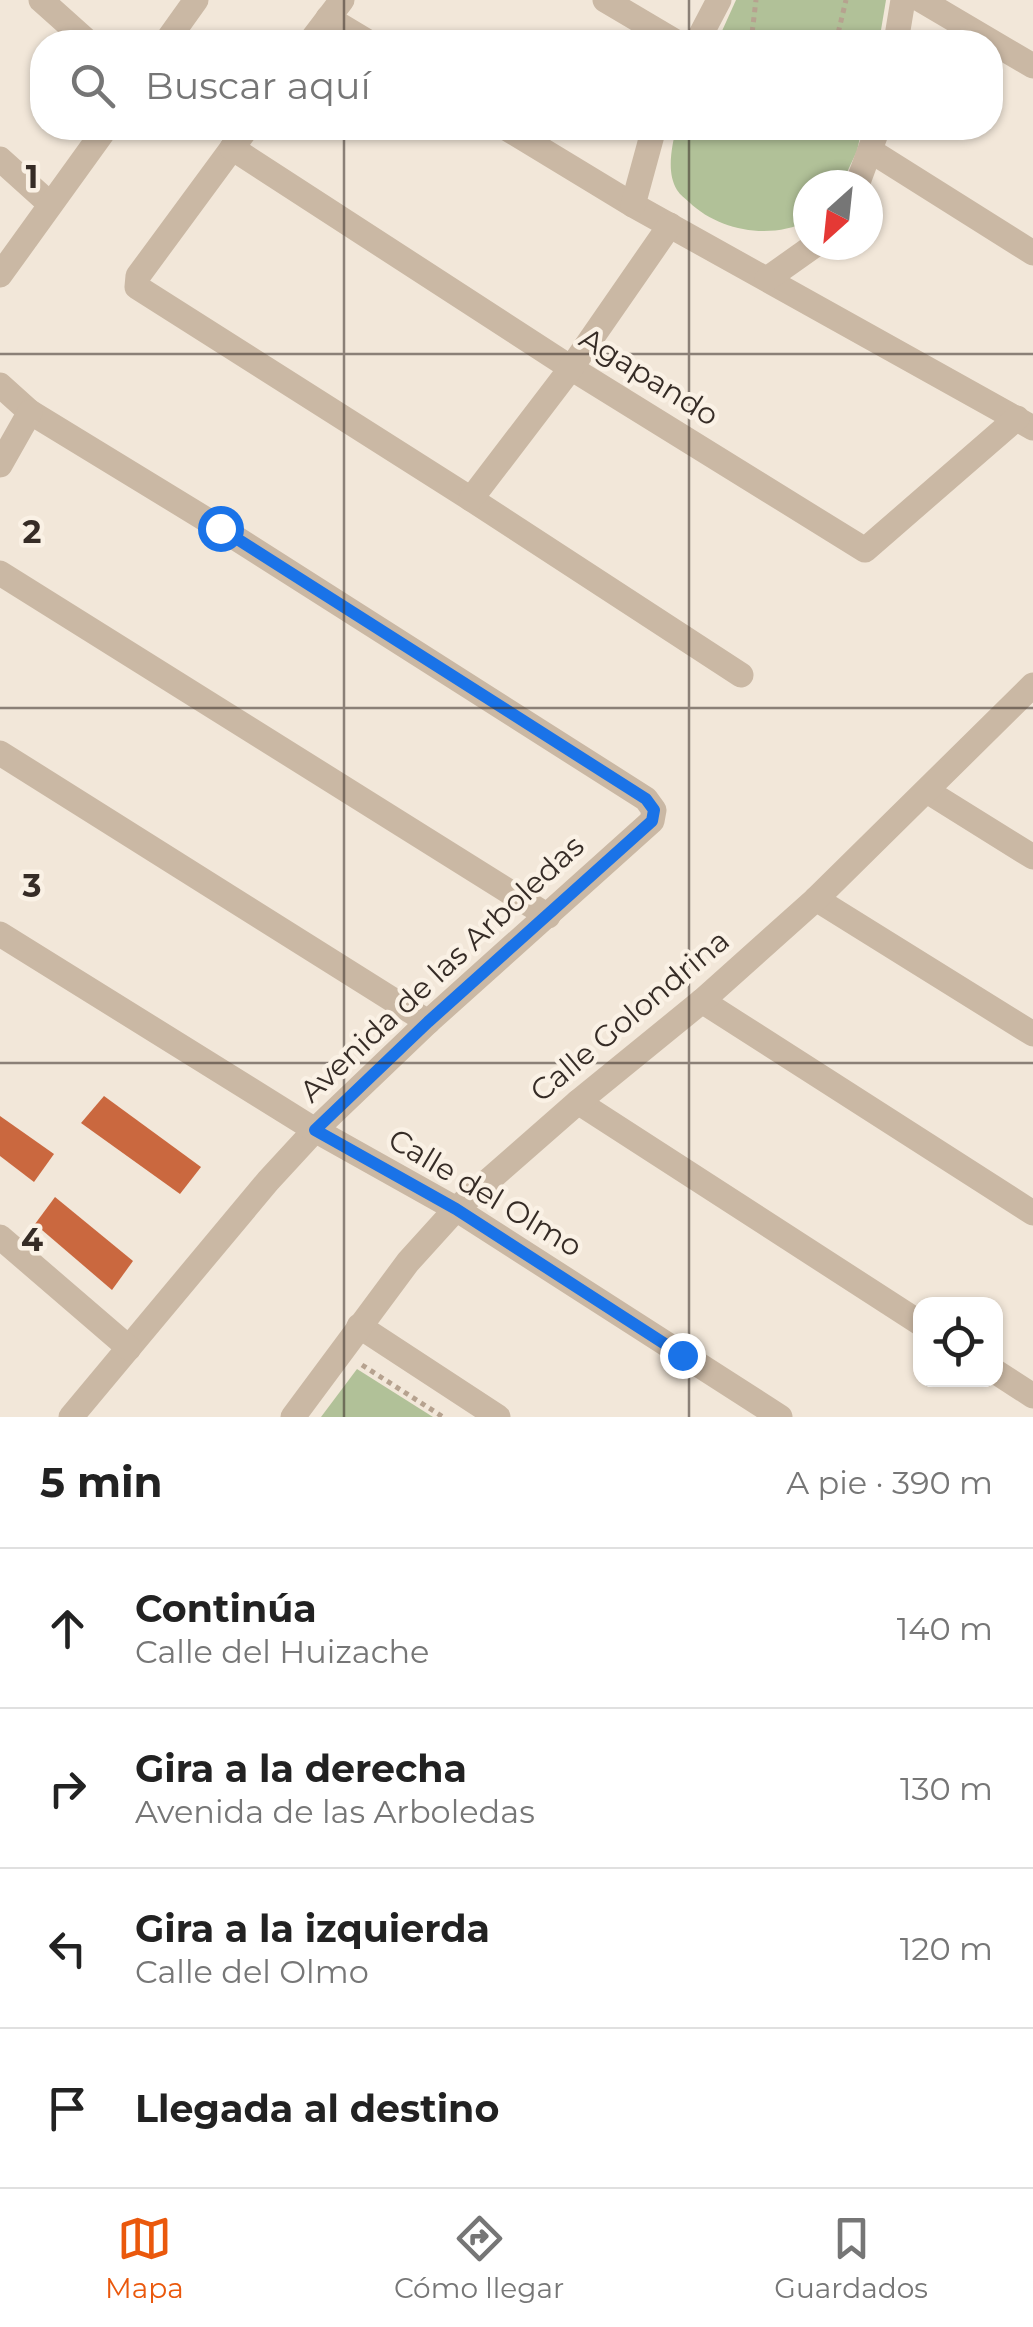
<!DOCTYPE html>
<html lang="es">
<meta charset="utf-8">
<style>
body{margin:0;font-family:Montserrat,sans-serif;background:#f2f2f2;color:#222}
.controls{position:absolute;right:30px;bottom:30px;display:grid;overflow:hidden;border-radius:20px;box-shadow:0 2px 8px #0004}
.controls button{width:90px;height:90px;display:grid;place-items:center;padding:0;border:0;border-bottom:2px solid #e0e0e0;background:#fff;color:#222;font:50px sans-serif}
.compass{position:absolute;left:793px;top:170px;width:90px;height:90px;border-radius:50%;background:#fff;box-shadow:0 2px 8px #0004;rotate:207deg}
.stop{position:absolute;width:30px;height:30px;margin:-22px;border:8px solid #1a73e8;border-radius:50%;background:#fff}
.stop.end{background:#1a73e8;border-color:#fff;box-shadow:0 2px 10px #0008}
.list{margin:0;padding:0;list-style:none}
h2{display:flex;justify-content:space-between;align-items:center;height:130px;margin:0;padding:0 40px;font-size:42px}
h2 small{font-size:32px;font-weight:400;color:#767676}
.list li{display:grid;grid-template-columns:65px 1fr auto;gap:30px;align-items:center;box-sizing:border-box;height:160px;padding:0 40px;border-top:2px solid #e0e0e0}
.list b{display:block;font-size:38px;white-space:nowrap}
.list p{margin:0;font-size:32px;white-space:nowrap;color:#767676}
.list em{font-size:32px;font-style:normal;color:#767676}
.icon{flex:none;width:55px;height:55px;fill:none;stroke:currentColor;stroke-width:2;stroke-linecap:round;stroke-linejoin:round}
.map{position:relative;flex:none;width:1033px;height:1417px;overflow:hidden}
.search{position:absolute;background:#fff;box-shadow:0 2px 8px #0004;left:30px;right:30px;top:30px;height:110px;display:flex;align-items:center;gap:25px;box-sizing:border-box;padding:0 35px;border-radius:40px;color:#767676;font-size:38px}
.sheet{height:770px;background:#fff}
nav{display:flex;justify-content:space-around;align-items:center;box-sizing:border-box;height:140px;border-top:2px solid #e0e0e0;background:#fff;font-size:28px;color:#767676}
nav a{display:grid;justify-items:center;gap:5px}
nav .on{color:#ea580c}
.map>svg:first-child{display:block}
</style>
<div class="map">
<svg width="1033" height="1417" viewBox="0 0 1033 1417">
<rect width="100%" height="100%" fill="#f2e7d9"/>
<g fill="#b1c198">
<path d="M736 0H886L879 42H717Z"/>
<path d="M676 128H862L857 151 841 185H808V221C770 240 719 231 689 202 685 198 680 195 677 190 666 172 672 147 676 128Z"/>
<path d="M357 1369 433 1417H321Z"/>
</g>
<g fill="#ca683f">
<path d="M104 1096 201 1167 180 1194 81 1123Z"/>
<path d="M0 1116 54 1154 34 1182 0 1156Z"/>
<path d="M55 1197 133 1261 112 1290 35 1224Z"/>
</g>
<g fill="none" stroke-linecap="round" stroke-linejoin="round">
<g stroke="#b6a28f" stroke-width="5" stroke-dasharray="5 5" stroke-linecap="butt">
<path d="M751 42 756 0"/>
<path d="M836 42 846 0"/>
<path d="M362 1365 443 1417"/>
</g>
<g stroke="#cab8a4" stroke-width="25">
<path d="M41 0 88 42"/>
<path d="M605 0 676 42"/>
<path d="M921 0 1033 66"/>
<path d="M328 18 368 42"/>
<path d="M166 42 196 0"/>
<path d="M310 42 342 0"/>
<path d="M697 42 719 0"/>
<path d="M896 42 903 0"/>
<path d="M247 128 138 276 137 287 471 499 741 675"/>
<path d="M506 128 633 205 1033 428"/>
<path d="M232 148 571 368 865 550 1017 418"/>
<path d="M871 151 1033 253"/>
<path d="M0 159 50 204"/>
<path d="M857 185 878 128"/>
<path d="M633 205 654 128"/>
<path d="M0 275 106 128"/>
<path d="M767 279 815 245"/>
<path d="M0 385 30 412 220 528 646 799 654 810 652 821 428 1022 315 1130 268 1181 71 1417"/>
<path d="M0 465 30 412"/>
<path d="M471 499 571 368 670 225"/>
<path d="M0 573 548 916"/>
<path d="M0 753 428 1022"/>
<path d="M927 791 1033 857"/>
<path d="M816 899 1033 1034"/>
<path d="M0 934 315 1130 456 1209 780 1417"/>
<path d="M702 1001 1033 1213"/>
<path d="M578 1102 920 1323"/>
<path d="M0 1237 129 1348"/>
<path d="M359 1326 498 1417"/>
<path d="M996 1372 1033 1396"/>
<path d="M293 1417 408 1262 456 1209 578 1102 702 1001 816 899 1033 685"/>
</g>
</g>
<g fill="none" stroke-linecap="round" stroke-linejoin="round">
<path stroke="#1a73e8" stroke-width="12" d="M220 528 646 799 654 810 652 821 428 1022 315 1130 456 1209 682 1355"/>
</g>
<path fill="none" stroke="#362c26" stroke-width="2.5" stroke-opacity="0.55" d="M344 0V42M689 0V42M344 128V1417M689 128V1417M0 354H1033M0 708H1033M0 1063H1033"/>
<g text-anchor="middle" stroke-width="9" stroke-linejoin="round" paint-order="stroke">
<g font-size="30" fill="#362c26" stroke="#faf1e5">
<text transform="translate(649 377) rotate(32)" y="10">Agapando</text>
<text transform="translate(442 969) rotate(-43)" y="10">Avenida de las Arboledas</text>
<text transform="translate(630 1016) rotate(-40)" y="10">Calle Golondrina</text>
<text transform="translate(485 1193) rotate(31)" y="10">Calle del Olmo</text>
</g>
</g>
<g font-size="32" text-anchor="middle" font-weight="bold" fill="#362c26" stroke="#faf1e5" stroke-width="9" stroke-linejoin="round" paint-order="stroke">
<text x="32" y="188">1</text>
<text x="32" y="543">2</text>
<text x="32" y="897">3</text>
<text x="32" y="1251">4</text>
</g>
</svg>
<div class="controls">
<button><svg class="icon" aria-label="locate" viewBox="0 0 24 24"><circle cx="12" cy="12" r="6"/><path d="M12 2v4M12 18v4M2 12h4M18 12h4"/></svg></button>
</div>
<svg class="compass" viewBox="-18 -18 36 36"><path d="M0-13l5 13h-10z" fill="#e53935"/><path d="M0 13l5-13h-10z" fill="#767676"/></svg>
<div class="stop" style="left:220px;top:528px"></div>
<div class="stop end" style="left:682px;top:1355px"></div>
<div class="search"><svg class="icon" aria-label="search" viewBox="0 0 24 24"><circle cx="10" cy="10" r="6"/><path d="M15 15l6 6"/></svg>Buscar aquí</div>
</div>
<section class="sheet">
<h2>5 min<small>A pie · 390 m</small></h2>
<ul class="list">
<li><svg class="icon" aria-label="ahead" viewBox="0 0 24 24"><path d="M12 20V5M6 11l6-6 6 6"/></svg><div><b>Continúa</b><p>Calle del Huizache</p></div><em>140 m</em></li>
<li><svg class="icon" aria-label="right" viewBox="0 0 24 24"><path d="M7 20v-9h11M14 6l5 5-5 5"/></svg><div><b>Gira a la derecha</b><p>Avenida de las Arboledas</p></div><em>130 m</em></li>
<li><svg class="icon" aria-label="left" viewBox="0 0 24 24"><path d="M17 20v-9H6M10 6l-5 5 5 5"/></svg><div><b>Gira a la izquierda</b><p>Calle del Olmo</p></div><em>120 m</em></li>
<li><svg class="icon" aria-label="arrive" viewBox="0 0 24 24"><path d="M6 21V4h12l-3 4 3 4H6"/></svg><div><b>Llegada al destino</b></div></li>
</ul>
</section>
<nav>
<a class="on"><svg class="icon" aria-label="map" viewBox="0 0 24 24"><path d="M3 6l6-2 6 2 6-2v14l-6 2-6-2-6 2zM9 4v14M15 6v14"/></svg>Mapa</a>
<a><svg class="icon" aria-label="directions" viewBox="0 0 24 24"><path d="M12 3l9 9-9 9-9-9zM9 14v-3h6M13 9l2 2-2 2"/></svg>Cómo llegar</a>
<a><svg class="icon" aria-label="saved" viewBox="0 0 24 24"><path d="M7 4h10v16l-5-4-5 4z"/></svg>Guardados</a>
</nav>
